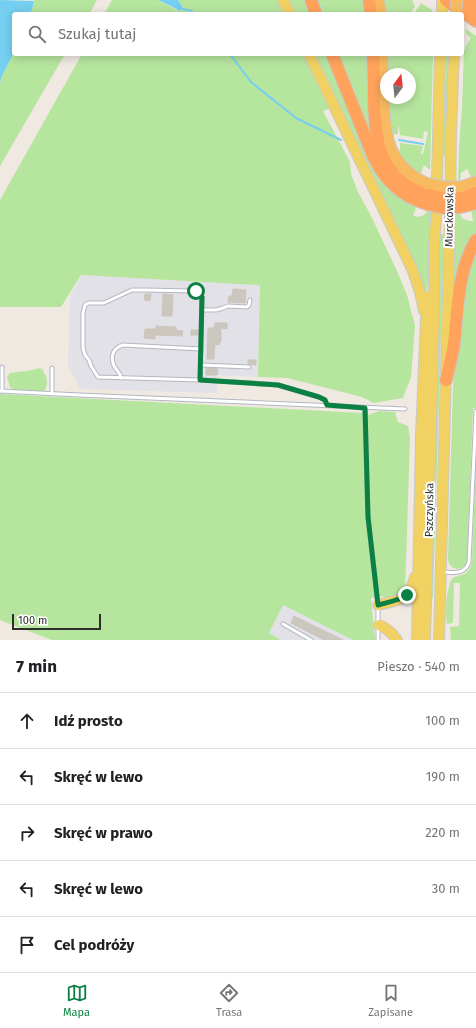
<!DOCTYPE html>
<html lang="pl">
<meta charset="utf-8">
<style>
body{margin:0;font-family:"Fira Sans",sans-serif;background:#f2f2f2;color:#202124}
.compass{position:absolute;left:380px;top:68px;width:36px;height:36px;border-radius:50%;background:#fff;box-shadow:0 2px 10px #0003;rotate:15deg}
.scale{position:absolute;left:12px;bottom:10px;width:89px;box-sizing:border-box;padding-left:4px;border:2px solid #2e2e2e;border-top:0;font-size:11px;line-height:14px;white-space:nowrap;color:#2e2e2e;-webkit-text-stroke:3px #fff;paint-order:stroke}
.stop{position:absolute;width:12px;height:12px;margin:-9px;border:3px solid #0b8043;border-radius:50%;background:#fff}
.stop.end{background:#0b8043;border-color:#fff;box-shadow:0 1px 4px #0008}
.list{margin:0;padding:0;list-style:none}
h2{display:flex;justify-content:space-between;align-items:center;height:52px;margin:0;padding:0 16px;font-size:17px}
h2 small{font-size:13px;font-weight:400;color:#757577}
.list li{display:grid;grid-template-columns:26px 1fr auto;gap:12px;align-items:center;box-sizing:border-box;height:56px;padding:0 16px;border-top:1px solid #e0e0e0}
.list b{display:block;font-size:15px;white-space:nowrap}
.list em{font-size:13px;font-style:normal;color:#757577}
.icon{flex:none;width:22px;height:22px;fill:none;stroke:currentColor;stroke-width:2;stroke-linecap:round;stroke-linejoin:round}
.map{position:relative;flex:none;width:476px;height:640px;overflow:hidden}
.search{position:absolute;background:#fff;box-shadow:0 2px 10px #0003;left:12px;right:12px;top:12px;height:44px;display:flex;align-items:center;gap:10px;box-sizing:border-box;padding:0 14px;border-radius:4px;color:#757577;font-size:15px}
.sheet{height:332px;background:#fff}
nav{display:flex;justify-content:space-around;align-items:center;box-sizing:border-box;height:56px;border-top:1px solid #e0e0e0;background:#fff;font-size:11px;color:#757577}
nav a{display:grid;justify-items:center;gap:2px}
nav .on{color:#0b8043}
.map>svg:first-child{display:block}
</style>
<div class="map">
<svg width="476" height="640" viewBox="0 0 476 640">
<rect width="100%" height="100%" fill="#efe9e1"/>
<g fill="#e3e1e8">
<path d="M81 276H102L258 285 260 286 258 377 217 375V393L80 389 68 365 70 297Z"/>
<path d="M283 604 353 640H281L269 633Z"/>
</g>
<g fill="#b6e59e">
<path d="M34 0H97L89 14H29L32 10Z"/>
<path d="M112 0H157C165 2 171 8 179 11L183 9 182 6 178 0H186L188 2 187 0H279L286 14H104Z"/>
<path d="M287 0H308L313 14H294Z"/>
<path d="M314 0H365L368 14H320Z"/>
<path d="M382 0H412L415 6 410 14H384Z"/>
<path d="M421 3 432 10V14H419L415 12Z"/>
<path d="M466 29 476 36V177H471L467 169 461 173 460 181 458 182 459 147 462 108 464 50H465L466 46 471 38 466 34Z"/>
<path d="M14 52V54H65L0 166V83L1 78Z"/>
<path d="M82 54H305L331 108 323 111 350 162 351 174 358 192 371 216 397 271 407 295 415 326 411 377 403 398 374 403 362 397 287 378 258 377 260 286 258 285 81 275 61 307H0V200Z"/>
<path d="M313 54H329L367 149 413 204 416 207 413 216C420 218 425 216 428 210H431L430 258 426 302Z"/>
<path d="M335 54H370L386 173Z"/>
<path d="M386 54H433L430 170 424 165 421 173 415 172 401 158 402 157 398 151 400 150V143L423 146 421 154H423L428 132 424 131 423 139 400 135 399 127H398V134L391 135 387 98H410V74H386Z"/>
<path d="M446 54H450L446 156H443Z"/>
<path d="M476 207V233L471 243 453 296 456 212H459C461 219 466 221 473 221L471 209Z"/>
<path d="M440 234H444L433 599 431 598Z"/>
<path d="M476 245V408H473L467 561C463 572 450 571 448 560L453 385 461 304Z"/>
<path d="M39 368 42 369C48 379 49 383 43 393L15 391 10 387 7 377 10 373C20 371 29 372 39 368Z"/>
<path d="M0 394 363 413 365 436 368 430V415L379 411 395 412 398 422 408 426 410 438 405 591 388 598 381 596 371 598 375 640H353L283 605 269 633 281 640H52L0 620Z"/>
<path d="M476 464V640H451L450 627 459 626 460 583H454L453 623 447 624C445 615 446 585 453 578 455 576 458 576 462 575 468 573 471 568 472 561Z"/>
</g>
<g fill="#75cff0">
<path d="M0 0 34 1 32 10 29 14H14V52L1 78 0 83Z"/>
<path d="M157 0H178L182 6 183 9 179 11 178 10 163 2Z"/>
</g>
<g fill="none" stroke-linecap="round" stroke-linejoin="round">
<g stroke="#75cff0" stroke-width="2">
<path d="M183 9 192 11"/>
<path d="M197 13 199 14"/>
<path d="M230 54 251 82 296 118 341 140"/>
<path d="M399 140 423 144"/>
</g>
</g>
<g fill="#cbc7bf" stroke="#cbc5ba">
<path d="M233 289 246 290 245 303 228 302 229 296H232Z"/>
<path d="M145 294H151L150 301 144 300Z"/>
<path d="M163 294 173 295 172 316H162Z"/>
<path d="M215 323H227V329L221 328V342H220L219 345 215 344 214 359H207L208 328H214Z"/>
<path d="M156 326 176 327V330L183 331 182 336 155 335V339L144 338 145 329H156Z"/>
<rect x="191" y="330" width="7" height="5"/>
<path d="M248 360H256V365L248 364Z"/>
<path d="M206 368 218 369 217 375H206Z"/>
<path d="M294 616 343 640H324L291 623Z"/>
</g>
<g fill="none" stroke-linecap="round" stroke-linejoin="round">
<g stroke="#b4b7c1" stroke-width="5">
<g id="service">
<path d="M202 310H216L223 308 228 306 247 307 249 305 250 300"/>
<path d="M201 365 249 367"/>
<path d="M2 367V391"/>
<path d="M52 368V394"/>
<path d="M121 378C120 372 117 371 114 366 110 356 113 348 123 345L201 349"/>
<path d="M200 380 202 297 200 293 196 291H192L146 290H132L104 303H88L85 305 83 313V348L85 355 89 360 91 366 98 377 200 380 269 384 278 385 319 397 325 400 327 405"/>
<path d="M0 391 79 395 405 409"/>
<path d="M365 408 368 517 378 605V640"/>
<path d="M443 572C454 573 466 574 469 562L476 411"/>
<path d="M283 624 311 640"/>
</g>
</g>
<g stroke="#c9c9c9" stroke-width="12">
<g id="primary">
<path d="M283 0 290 14"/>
<path d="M442 14V0"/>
<path d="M309 54 413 271 420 292 424 311"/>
<path d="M378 605C400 599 408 602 415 577"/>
<path d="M379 625C387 628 392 633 397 640"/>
<path d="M417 640 421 436 426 319 428 297"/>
<path d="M425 640 434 315V247L436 220 440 54"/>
<path d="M439 640 450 216 451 134 454 54"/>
</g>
</g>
<g stroke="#c9c9c9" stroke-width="13">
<g id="trunk">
<path d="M378 0 381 14"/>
<path d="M382 54C382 69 383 85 383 100 385 139 389 167 428 184"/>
<path d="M461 187 476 182"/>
</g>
</g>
<g stroke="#c9c9c9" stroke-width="14">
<g id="motorway">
<path d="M311 0 316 14"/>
<path d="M369 0 371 14"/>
<path d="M446 0 476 21"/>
<path d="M465 0 476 8"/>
<path d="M332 54 373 156C385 181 401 196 427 204"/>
<path d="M373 54C374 70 374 85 374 101 375 144 381 180 427 195"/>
<path d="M461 198 476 193"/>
<path d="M460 207 476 203"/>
<path d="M446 380C449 368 452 356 454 344 458 308 457 272 476 240"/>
</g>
</g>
<use href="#service" stroke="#fff" stroke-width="3"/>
<use href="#primary" stroke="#f2d163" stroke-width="10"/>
<use href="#trunk" stroke="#f8ba60" stroke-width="11"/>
<use href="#motorway" stroke="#ffa35c" stroke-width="12"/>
<g stroke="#c9c9c9" stroke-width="13" stroke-linecap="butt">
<g id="trunk-bridge">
<path d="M456 9 457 0"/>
<path d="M428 184 445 187H461"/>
</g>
</g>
<g stroke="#c9c9c9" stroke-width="14" stroke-linecap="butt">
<g id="motorway-bridge">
<path d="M427 195 448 199 461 198"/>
<path d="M427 204 444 208 460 207"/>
</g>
</g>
<use href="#trunk-bridge" stroke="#f8ba60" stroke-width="11"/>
<use href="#motorway-bridge" stroke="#ffa35c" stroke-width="12"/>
</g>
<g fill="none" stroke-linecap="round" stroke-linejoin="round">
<path stroke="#0b8043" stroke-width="5" d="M196 291 200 293 202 297 200 380 278 385 319 397 325 400 327 405 365 408 368 517 378 605C388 602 398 601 407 595"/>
</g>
<g text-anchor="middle" stroke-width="4" stroke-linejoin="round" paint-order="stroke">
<g font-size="11" fill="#2e2e2e" stroke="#fff">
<text transform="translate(449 217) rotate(-89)" y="4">Murckowska</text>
<text transform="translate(429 510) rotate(-89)" y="4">Pszczyńska</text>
</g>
</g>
</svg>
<svg class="compass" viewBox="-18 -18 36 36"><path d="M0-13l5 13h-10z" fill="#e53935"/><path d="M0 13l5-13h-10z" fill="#757577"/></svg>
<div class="scale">100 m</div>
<div class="stop" style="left:196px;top:291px"></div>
<div class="stop end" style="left:407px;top:595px"></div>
<div class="search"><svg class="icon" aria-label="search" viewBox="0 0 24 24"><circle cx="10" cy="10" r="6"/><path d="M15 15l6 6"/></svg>Szukaj tutaj</div>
</div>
<section class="sheet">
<h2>7 min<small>Pieszo · 540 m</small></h2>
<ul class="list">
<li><svg class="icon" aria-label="ahead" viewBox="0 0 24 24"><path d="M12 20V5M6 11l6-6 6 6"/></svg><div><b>Idź prosto</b></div><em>100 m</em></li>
<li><svg class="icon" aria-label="left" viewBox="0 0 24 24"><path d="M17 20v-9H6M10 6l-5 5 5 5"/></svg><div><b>Skręć w lewo</b></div><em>190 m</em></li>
<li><svg class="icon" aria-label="right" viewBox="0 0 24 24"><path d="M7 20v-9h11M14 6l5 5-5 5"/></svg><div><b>Skręć w prawo</b></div><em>220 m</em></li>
<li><svg class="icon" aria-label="left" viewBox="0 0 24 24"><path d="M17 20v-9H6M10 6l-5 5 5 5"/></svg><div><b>Skręć w lewo</b></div><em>30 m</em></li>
<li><svg class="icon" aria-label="arrive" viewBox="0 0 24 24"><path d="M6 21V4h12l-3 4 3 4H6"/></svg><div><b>Cel podróży</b></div></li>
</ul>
</section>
<nav>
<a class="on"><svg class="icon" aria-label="map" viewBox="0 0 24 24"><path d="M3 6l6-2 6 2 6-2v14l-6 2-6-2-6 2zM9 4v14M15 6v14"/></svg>Mapa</a>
<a><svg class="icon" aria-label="directions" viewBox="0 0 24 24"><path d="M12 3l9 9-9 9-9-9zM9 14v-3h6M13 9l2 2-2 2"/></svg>Trasa</a>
<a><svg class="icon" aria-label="saved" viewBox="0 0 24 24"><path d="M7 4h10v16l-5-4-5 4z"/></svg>Zapisane</a>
</nav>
